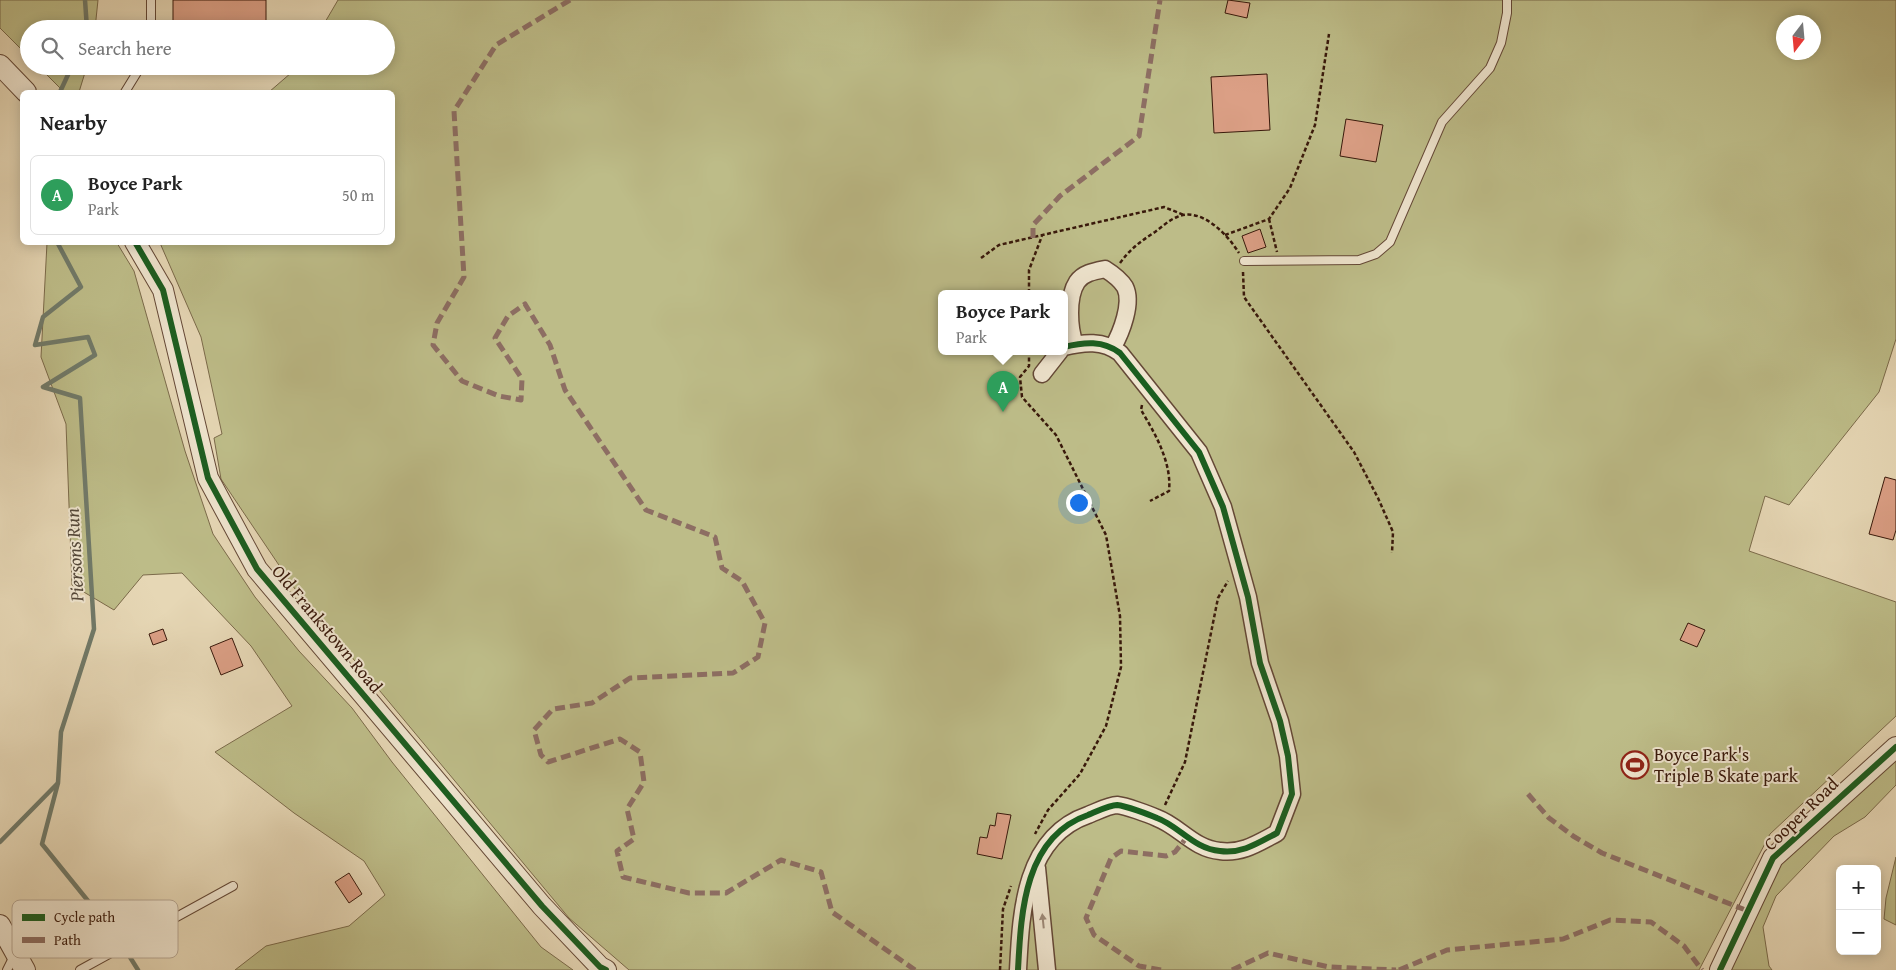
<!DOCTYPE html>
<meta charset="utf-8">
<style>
body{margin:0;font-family:"Gentium Book Plus",serif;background:#f6f6f6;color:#222}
.controls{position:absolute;right:15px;bottom:15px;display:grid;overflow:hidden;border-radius:8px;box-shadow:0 2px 12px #0003}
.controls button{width:45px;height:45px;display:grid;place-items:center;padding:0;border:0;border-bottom:1px solid #e0e0e0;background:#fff;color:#222;font:25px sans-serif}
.compass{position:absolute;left:1776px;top:15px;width:45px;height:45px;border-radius:50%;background:#fff;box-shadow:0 2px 12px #0003;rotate:196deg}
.you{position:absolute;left:1078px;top:502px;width:18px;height:18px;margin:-12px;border:4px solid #fff;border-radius:50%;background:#1a73e8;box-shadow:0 0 0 8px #1a73e833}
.badge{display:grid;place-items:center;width:32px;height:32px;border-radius:50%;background:#0b8043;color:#fff;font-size:16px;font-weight:700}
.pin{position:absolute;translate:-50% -41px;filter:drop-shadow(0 1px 2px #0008)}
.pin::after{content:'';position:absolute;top:26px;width:18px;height:15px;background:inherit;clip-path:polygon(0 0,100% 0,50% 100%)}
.popup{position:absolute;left:938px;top:290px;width:130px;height:65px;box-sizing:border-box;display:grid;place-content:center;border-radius:8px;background:#fff;filter:drop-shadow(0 1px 4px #0005);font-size:16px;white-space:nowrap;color:#767676}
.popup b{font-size:19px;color:#222}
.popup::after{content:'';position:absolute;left:50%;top:100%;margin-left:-10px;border:10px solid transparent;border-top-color:#fff}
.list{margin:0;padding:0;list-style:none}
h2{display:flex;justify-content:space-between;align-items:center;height:65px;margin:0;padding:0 20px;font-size:21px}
h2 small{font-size:16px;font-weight:400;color:#767676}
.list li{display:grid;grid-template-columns:32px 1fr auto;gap:15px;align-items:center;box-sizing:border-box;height:80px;margin:0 10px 10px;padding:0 10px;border:1px solid #e0e0e0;border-radius:8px}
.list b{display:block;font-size:19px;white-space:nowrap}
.list p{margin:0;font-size:16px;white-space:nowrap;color:#767676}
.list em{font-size:16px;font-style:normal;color:#767676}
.icon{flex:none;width:28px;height:28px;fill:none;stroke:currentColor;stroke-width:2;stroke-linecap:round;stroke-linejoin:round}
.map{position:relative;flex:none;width:1896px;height:970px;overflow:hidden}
.search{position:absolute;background:#fff;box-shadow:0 2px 12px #0003;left:20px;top:20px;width:375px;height:55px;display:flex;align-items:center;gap:12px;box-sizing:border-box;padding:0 18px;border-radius:28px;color:#767676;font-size:19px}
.panel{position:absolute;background:#fff;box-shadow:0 2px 12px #0003;left:20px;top:90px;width:375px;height:155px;border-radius:8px}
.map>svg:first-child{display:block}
</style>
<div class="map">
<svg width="1896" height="970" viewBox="0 0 1896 970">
<rect width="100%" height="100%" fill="#e6d7b5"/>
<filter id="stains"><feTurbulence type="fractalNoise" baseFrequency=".004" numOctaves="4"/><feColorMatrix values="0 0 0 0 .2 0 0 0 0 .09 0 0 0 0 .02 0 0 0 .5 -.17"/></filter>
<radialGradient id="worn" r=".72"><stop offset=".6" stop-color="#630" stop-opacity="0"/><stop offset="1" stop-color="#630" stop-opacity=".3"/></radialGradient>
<g fill="#bdbc88" stroke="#7b6a4a" fill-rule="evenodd">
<path d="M0 0H98L95 29H29V57L0 28Z"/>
<path d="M338 0H1896V339L1879 392 1789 505 1765 496 1749 551 1896 602V716L1770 834 1699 970H629L569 918 295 589 221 479 214 438 222 434 201 337 160 243 392 242V92H269L299 66H386V29H321ZM1784 22H1814V52H1784ZM942 293H1064V351H942Z"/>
<path d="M38 66H87L79 92H64Z"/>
<path d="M47 243H117L134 271 185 451 213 534 255 597 299 651 352 708 392 762 541 947 573 970H235L266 946 349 926 385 895 364 861 294 813 215 752 292 706 251 646 182 573 143 575 114 610 72 585 66 424 41 357Z"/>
<path d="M1896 757V785L1865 817 1834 836 1776 896 1763 927 1769 966 1772 970H1729L1778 865Z"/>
<path d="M1896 857V925L1884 919 1886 898Z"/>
</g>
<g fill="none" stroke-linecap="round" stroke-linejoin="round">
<g stroke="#717a69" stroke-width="4.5">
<path d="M85 0 87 29"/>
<path d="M60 92 72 66"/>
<path d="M57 242 81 287 43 317 35 345 88 337 95 355 43 387 80 398 94 629 61 732 58 783 42 844 118 938 138 970"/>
<path d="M0 842 57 784"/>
</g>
</g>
<g fill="#db9f85" stroke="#39190b">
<rect x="173" y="0" width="93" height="29"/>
<path d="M1228 0 1250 3 1247 18 1225 13Z"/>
<path d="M1267 74 1270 130 1214 133 1211 77Z"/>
<path d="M1346 119 1383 125 1376 162 1340 156Z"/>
<path d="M1260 229 1266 247 1248 253 1242 236Z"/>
<path d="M1885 477 1896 480V530L1893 540 1869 534Z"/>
<path d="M1688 623 1705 630 1697 647 1680 640Z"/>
<path d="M163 629 167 640 153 645 149 634Z"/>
<path d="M232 638 243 666 221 675 210 647Z"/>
<path d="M997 813 1011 815 1002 859 977 854 980 837 987 838 990 825 995 826Z"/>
<path d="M349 873 362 894 349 903 335 882Z"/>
<path d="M136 910 143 922 132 929 125 917Z"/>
</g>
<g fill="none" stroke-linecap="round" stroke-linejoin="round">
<g stroke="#644836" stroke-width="10">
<g id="service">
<path d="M151 29V0"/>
<path d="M125 92 141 66"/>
<path d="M1244 261 1359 260 1376 254 1390 242 1442 122 1490 68 1501 43 1507 13V0"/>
<path d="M7 970 14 956"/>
<path d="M80 970 233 886"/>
</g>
</g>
<g stroke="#644836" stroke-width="19">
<g id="minor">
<path d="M1075 344C1069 329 1067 297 1077 282 1083 273 1095 271 1105 269 1113 274 1120 279 1125 287 1133 303 1121 333 1113 347"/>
<path d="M1042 374 1060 351"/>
<path d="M1037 868 1047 970"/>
<path d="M1018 970C1021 913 1024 837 1088 815 1096 812 1109 805 1117 805 1126 806 1148 814 1157 818 1179 826 1194 849 1220 851 1242 854 1258 843 1277 833L1292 794 1288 756 1280 721 1260 663 1248 597 1223 507 1199 452 1120 353C1103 340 1084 342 1064 347"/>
</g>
</g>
<g stroke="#644836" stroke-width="22">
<g id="tertiary">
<path d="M0 65 26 92"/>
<path d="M135 242 163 290 208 478 257 569 542 906 600 967 606 970"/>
<path d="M0 925 25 970"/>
<path d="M1720 970 1773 858 1896 747"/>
</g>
</g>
<g stroke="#39190b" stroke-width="2.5" stroke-dasharray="4 2.5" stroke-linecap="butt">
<path d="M1269 219 1277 252"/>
<path d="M1225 235 1269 219 1290 188 1315 125 1329 34"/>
<path d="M981 258 999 245 1164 207 1184 215"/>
<path d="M1120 263C1130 249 1141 241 1155 232 1162 227 1169 220 1177 217 1201 206 1228 235 1239 253"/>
<path d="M1243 272 1244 297 1354 452 1378 498 1393 532 1392 553"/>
<path d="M1029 293V270L1042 236"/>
<path d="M1029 351V366L1020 377 1022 397 1056 435 1106 535 1120 616 1121 667 1106 726 1080 774 1048 810 1035 834"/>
<path d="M1142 405 1141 410C1155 433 1172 463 1169 491L1150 501"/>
<path d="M1165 805 1185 762 1218 598 1228 581"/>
<path d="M1000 970 1003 909 1011 886"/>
</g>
<use href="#service" stroke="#efe5cf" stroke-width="8"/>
<use href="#minor" stroke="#efe5cf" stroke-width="16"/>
<use href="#tertiary" stroke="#efe5cf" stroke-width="20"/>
<g stroke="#8d6e63" stroke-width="5" stroke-dasharray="10 5" stroke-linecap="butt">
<path d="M570 0 496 45 454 111 464 277 437 323 433 345 462 381 499 396 521 400 522 379 495 338 508 316 525 304 550 345 565 390 646 510 715 537 722 568 742 581 765 623 758 657 733 673 630 678 592 703 553 709 534 730 541 755 548 762 620 739 640 752 644 782 627 809 634 839 617 851 623 877 689 893H726L781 860 821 872 832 912 915 970"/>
<path d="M1033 238V225L1060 196 1139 136 1160 0"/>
<path d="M1528 794 1549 818 1573 836 1602 853 1748 911"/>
<path d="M1161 970 1139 966 1094 935 1086 918 1111 858 1121 851 1166 856 1175 852 1187 837"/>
<path d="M1232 970 1268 953 1329 967 1396 970"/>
<path d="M1399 970 1447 950 1563 939 1610 920 1651 922 1684 946 1702 970"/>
</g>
<g stroke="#efe5cf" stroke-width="9">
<g id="cycleway">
<path d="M135 242 163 290 208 478 257 569 542 906 600 967 606 970"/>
<path d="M1018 970C1021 913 1024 837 1088 815 1096 812 1109 805 1117 805 1126 806 1148 814 1157 818 1179 826 1194 849 1220 851 1242 854 1258 843 1277 833L1292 794 1288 756 1280 721 1260 663 1248 597 1223 507 1199 452 1120 353C1103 340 1084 342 1064 347"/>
<path d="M1720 970 1773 858 1896 747"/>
</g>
</g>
<use href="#cycleway" stroke="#1b5e20" stroke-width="6"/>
</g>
<defs><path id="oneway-solid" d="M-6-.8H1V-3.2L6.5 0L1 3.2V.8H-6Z" transform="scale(1.25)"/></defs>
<use fill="#9d8977" href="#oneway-solid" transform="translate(1043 921) rotate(-96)"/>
<defs>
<g id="stadium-ring" transform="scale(1.4375)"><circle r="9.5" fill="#efe5cf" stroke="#8f2418" stroke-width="1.5"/><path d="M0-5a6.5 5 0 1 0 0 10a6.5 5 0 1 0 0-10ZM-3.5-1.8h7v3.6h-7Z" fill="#8f2418"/></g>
</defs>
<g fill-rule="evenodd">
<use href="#stadium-ring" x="1635" y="765"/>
</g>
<g text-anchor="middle" stroke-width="4" stroke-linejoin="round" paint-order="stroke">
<g font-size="18" fill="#39190b" stroke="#efe5cf">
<text transform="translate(327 629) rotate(50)" y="6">Old Frankstown Road</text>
<text transform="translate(1801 814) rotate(-44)" y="6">Cooper Road</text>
</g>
<g font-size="18" fill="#39190b" stroke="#efe5cf" text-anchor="start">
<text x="1654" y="761">Boyce Park's<tspan x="1654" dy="21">Triple B Skate park</tspan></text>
</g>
<g font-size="19" font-style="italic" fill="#55493a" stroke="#efe5cf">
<text transform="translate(74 555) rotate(-93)" y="7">Piersons Run</text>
</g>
</g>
<rect x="12" y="900" width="166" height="58" rx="8" fill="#efe5cf" stroke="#b8a894" stroke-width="1"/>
<rect x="22" y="914" width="23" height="7" fill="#1b5e20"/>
<rect x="22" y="937" width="23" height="6" fill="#8d6e63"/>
<g font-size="14" fill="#39190b">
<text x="54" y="922">Cycle path</text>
<text x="54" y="945">Path</text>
</g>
<rect width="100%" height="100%" filter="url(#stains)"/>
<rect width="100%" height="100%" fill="url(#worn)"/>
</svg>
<div class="controls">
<button>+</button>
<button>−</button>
</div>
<svg class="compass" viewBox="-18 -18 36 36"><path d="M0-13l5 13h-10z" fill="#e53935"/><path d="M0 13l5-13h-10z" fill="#767676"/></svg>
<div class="you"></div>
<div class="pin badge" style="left:1003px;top:412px;background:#2e9e5b">A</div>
<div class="popup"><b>Boyce Park</b>Park</div>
<div class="search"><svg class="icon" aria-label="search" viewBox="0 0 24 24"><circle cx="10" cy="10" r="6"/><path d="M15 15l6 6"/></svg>Search here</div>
<section class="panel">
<h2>Nearby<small></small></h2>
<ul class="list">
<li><span class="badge" style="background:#2e9e5b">A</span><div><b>Boyce Park</b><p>Park</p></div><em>50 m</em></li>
</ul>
</section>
</div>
